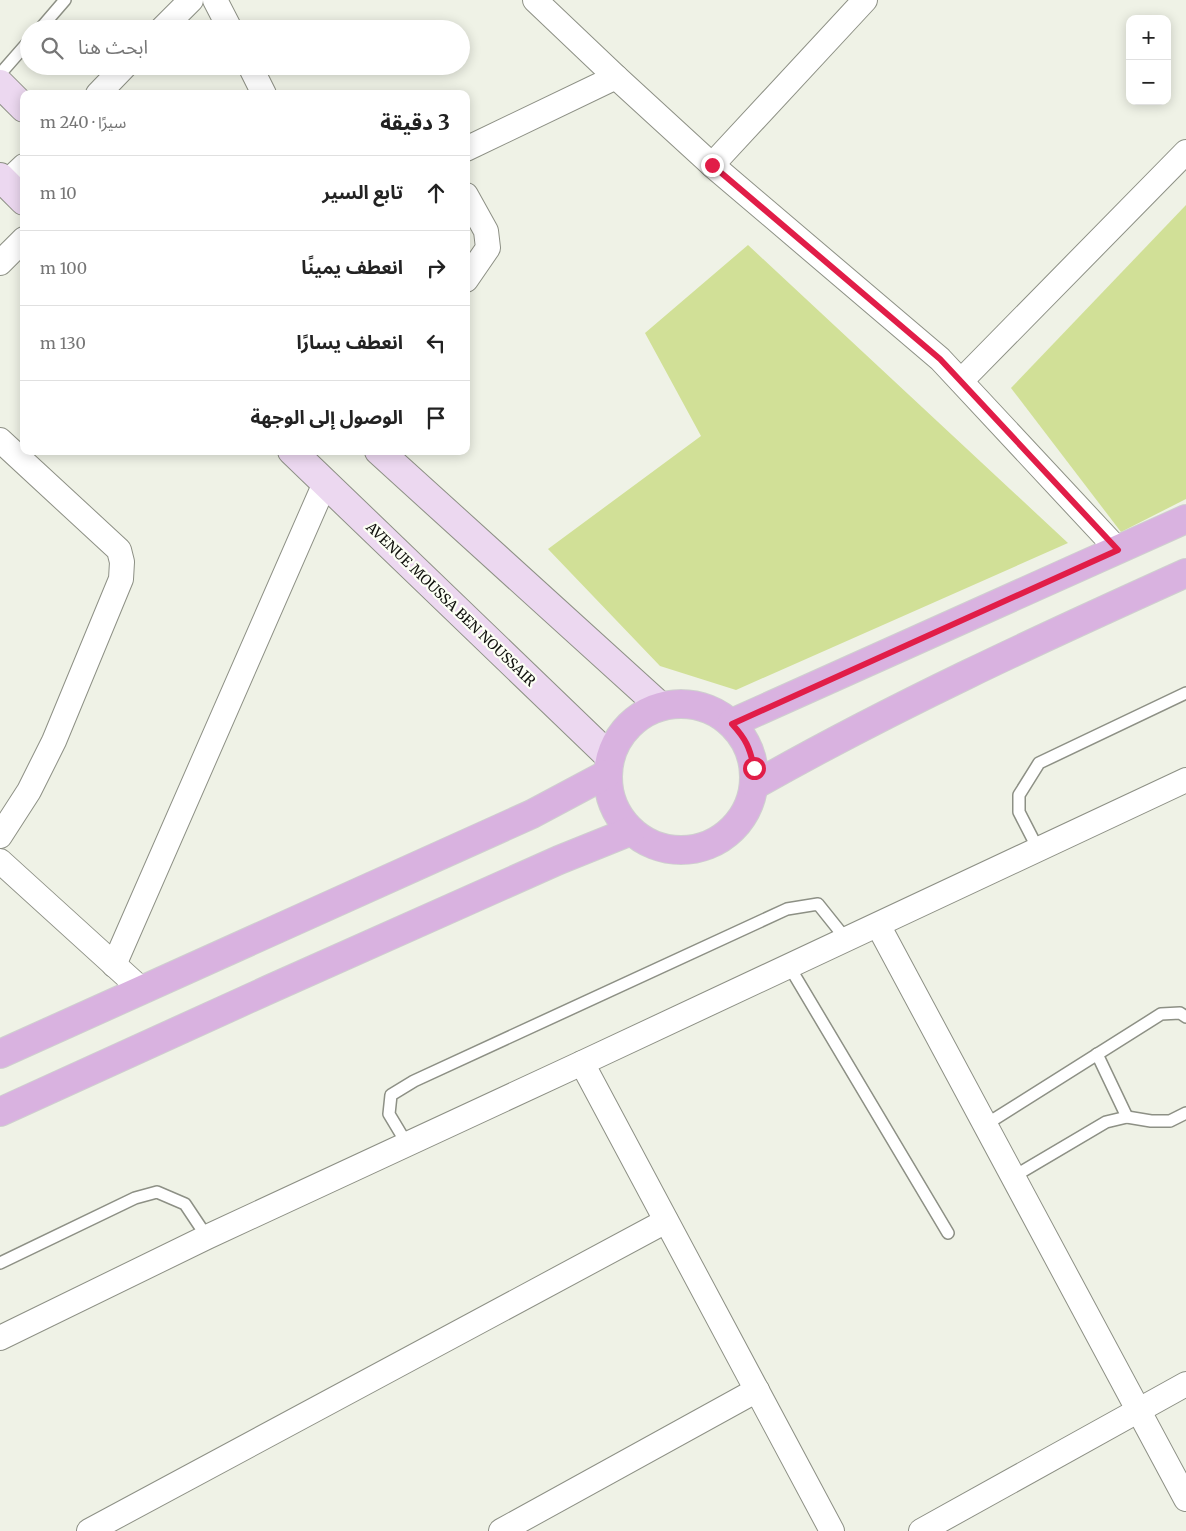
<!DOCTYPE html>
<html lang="ar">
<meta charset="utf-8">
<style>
body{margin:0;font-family:Merriweather,"Noto Sans Arabic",serif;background:#f2f2f2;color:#222;direction:rtl}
.controls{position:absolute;right:15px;top:15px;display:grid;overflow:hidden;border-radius:10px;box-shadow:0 2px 12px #0003}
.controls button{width:45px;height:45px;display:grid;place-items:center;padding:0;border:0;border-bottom:1px solid #e0e0e0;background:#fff;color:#222;font:25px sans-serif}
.stop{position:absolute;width:15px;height:15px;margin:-11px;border:4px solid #e11d48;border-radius:50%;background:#fff}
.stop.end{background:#e11d48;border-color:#fff;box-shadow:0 1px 5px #0008}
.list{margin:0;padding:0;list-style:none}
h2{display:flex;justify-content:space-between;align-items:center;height:65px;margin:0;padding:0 20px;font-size:21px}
h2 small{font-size:16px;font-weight:400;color:#767676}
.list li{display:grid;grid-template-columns:32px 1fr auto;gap:15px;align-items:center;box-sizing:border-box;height:75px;padding:0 20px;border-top:1px solid #e0e0e0}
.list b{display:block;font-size:19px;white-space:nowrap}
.list em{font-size:16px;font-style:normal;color:#767676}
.icon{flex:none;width:28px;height:28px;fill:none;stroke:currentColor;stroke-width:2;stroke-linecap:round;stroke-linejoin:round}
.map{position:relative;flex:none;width:1186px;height:1531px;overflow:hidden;direction:ltr}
.search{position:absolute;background:#fff;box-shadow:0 2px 12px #0003;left:20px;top:20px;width:450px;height:55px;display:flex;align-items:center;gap:12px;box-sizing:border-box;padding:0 18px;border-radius:28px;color:#767676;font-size:19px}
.panel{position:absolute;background:#fff;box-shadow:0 2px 12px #0003;left:20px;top:90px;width:450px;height:365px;border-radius:10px;direction:rtl}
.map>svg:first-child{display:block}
</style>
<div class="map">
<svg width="1186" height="1531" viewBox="0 0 1186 1531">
<rect width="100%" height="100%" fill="#eff2e6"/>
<g fill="#d1e097">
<path d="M1186 205V499L1121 532 1011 388Z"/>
<path d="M748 245 1068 543 736 690 660 666 548 549 701 436 645 333Z"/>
</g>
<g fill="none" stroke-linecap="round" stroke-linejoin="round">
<g stroke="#8d9085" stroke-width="14">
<g id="lane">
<path d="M40 29 65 0"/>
<path d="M0 74 29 41"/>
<path d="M1038 849 1019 812V795L1039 763 1186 693"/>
<path d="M789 966 948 1233"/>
<path d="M1097 1054 1127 1117"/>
<path d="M985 1125 1161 1014 1180 1013 1186 1017"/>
<path d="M407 1144 389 1114 391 1095 414 1081 787 909 818 904 846 939"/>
<path d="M1013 1177 1106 1122 1127 1117 1151 1121H1170L1186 1113"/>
<path d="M0 1263 135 1198 157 1192 185 1204 207 1237"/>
</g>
</g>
<g stroke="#8d9085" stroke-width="26">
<g id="street">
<path d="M215 0 230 29"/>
<path d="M535 0 616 77 712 165 940 359 1118 550"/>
<path d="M162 29 191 0"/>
<path d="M250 66 264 94"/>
<path d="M98 94 125 66"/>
<path d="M466 149 616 77"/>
<path d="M712 165 865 0"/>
<path d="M6 183 24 166"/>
<path d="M466 195 486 231 488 248 466 280"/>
<path d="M0 263 24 239"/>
<path d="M961 381 1186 152"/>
<path d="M0 440 119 550 122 562 121 579 54 741 29 791 0 836"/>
<path d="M0 861 142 990"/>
<path d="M878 925 1186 1499"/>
<path d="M114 965 325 483"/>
<path d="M582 1063 832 1531"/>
<path d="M0 1338 207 1237 582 1063 1186 780"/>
<path d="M89 1531 666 1221"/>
<path d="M501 1531 757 1390"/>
<path d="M921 1531 1186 1384"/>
</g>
</g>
<g stroke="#8d9085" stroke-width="30">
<g id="secondary">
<path d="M0 84 24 108"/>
<path d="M0 177 24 201"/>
<path d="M292 451 610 757"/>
<path d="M379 451 660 706"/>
</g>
</g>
<g stroke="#cfcfcf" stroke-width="30">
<g id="primary">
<circle cx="681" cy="777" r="73"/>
<path d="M732 723 1186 519"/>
<path d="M755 785C894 706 1040 639 1186 573"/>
<path d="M0 1054 532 814 607 774"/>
<path d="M0 1112 270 989 559 860 631 831"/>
</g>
</g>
<use href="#lane" stroke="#fff" stroke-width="11"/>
<use href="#street" stroke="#fff" stroke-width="24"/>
<use href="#secondary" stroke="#ecd8f0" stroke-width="28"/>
<use href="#primary" stroke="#d9b2e0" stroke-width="28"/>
</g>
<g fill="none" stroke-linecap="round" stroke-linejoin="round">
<path stroke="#e11d48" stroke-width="6" d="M712 165 940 359 1118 550 732 724C746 739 750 748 754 768"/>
</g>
<g text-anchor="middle" stroke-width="4.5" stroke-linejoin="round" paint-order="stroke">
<g font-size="14" fill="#10110d" stroke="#fcfff5">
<text transform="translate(451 604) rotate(44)" y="5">AVENUE MOUSSA BEN NOUSSAIR</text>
</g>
</g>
</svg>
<div class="controls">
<button>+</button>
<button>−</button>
</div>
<div class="stop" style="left:754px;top:768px"></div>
<div class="stop end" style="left:712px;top:165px"></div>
<div class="search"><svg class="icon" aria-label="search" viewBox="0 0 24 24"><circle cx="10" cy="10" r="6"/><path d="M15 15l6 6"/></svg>ابحث هنا</div>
<section class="panel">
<h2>3 دقيقة<small>سيرًا · 240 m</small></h2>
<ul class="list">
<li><svg class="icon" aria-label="ahead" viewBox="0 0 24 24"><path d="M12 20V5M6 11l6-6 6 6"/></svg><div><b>تابع السير</b></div><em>10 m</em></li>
<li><svg class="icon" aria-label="right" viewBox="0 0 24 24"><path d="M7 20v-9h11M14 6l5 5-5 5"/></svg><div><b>انعطف يمينًا</b></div><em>100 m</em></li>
<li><svg class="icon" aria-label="left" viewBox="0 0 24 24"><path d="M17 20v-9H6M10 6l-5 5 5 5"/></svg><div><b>انعطف يسارًا</b></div><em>130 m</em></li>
<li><svg class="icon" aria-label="arrive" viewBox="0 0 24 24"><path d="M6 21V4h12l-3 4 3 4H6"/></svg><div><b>الوصول إلى الوجهة</b></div></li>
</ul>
</section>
</div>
